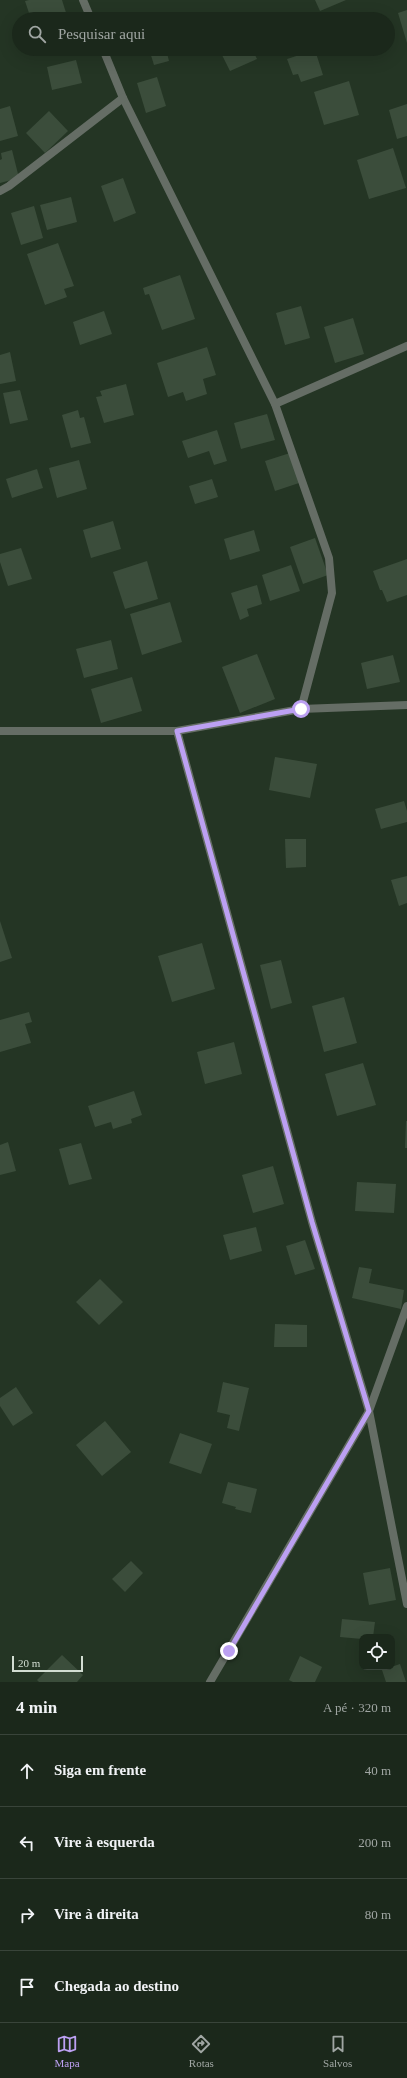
<!DOCTYPE html>
<html lang="pt">
<meta charset="utf-8">
<style>
body{margin:0;font-family:Georgia,serif;background:#243024;color:#f1f3f6}
.controls{position:absolute;right:12px;bottom:12px;display:grid;overflow:hidden;border-radius:8px;box-shadow:0 4px 16px #0002}
.controls button{width:36px;height:36px;display:grid;place-items:center;padding:0;border:0;border-bottom:1px solid #39443a;background:#1b281b;color:#f1f3f6;font:20px sans-serif}
.scale{position:absolute;left:12px;bottom:10px;width:71px;box-sizing:border-box;padding-left:4px;border:2px solid #d2ddd2;border-top:0;font-size:11px;line-height:14px;white-space:nowrap;color:#d2ddd2;-webkit-text-stroke:3px #243524;paint-order:stroke}
.stop{position:absolute;width:12px;height:12px;margin:-9px;border:3px solid #bca0f2;border-radius:50%;background:#fff}
.stop.end{background:#bca0f2;border-color:#fff;box-shadow:0 1px 4px #0008}
.list{margin:0;padding:0;list-style:none}
h2{display:flex;justify-content:space-between;align-items:center;height:52px;margin:0;padding:0 16px;font-size:17px}
h2 small{font-size:13px;font-weight:400;color:#a0a6a3}
.list li{display:grid;grid-template-columns:26px 1fr auto;gap:12px;align-items:center;box-sizing:border-box;height:72px;padding:0 16px;border-top:1px solid #39443a}
.list b{display:block;font-size:15px;white-space:nowrap}
.list em{font-size:13px;font-style:normal;color:#a0a6a3}
.icon{flex:none;width:22px;height:22px;fill:none;stroke:currentColor;stroke-width:2;stroke-linecap:round;stroke-linejoin:round}
.map{position:relative;flex:none;width:407px;height:1682px;overflow:hidden}
.search{position:absolute;background:#1b281b;box-shadow:0 4px 16px #0002;left:12px;right:12px;top:12px;height:44px;display:flex;align-items:center;gap:10px;box-sizing:border-box;padding:0 14px;border-radius:22px;color:#a0a6a3;font-size:15px}
.sheet{height:340px;background:#1b281b}
nav{display:flex;justify-content:space-around;align-items:center;box-sizing:border-box;height:56px;border-top:1px solid #39443a;background:#1b281b;font-size:11px;color:#a0a6a3}
nav a{display:grid;justify-items:center;gap:2px}
nav .on{color:#bca0f2}
.map>svg:first-child{display:block}
</style>
<div class="map">
<svg width="407" height="1682" viewBox="0 0 407 1682">
<rect width="100%" height="100%" fill="#243524"/>
<g fill="#3b4d3b">
<path d="M29 0H62L68 19H31L25 1Z"/>
<path d="M315 0H346L320 11Z"/>
<path d="M407 10V43L398 13Z"/>
<path d="M149 49H166L169 61 154 65Z"/>
<path d="M219 49H252L257 59 230 71Z"/>
<path d="M315 50 323 75 301 82 298 74 293 75 287 59Z"/>
<path d="M76 60 82 83 52 90 47 67Z"/>
<path d="M157 77 166 106 146 113 137 83Z"/>
<path d="M349 81 359 115 324 125 314 92Z"/>
<path d="M407 104V136L397 139 389 110Z"/>
<path d="M10 106 18 136 0 141V109Z"/>
<path d="M49 111 68 131 45 153 26 133Z"/>
<path d="M393 148 406 188 369 199 357 160Z"/>
<path d="M12 150 19 178 0 183V160L2 159 1 153Z"/>
<path d="M123 178 136 213 114 222 101 186Z"/>
<path d="M71 197 77 222 47 230 40 205Z"/>
<path d="M34 206 43 238 21 245 11 213Z"/>
<path d="M58 243 74 286 64 289 67 297 45 305 27 254Z"/>
<path d="M180 275 195 319 162 330 149 294 145 295 143 288Z"/>
<path d="M301 306 310 338 285 345 276 313Z"/>
<path d="M104 311 112 334 80 345 73 322Z"/>
<path d="M353 318 364 354 335 363 324 327Z"/>
<path d="M207 347 216 375 203 379 207 394 186 401 183 392 168 397 157 363Z"/>
<path d="M10 352 16 381 0 384V355Z"/>
<path d="M126 384 134 415 104 423 96 397 102 396 100 391Z"/>
<path d="M20 390 28 420 10 424 3 393Z"/>
<path d="M78 410 80 418 84 417 91 443 71 448 62 415Z"/>
<path d="M267 414 275 440 241 449 234 423Z"/>
<path d="M217 430 227 461 214 465 209 451 188 458 182 441Z"/>
<path d="M290 453 299 483 275 491 265 461Z"/>
<path d="M79 460 87 489 57 498 49 468Z"/>
<path d="M37 469 43 488 12 498 6 479Z"/>
<path d="M212 479 218 497 195 504 189 486Z"/>
<path d="M113 521 121 549 91 558 83 530Z"/>
<path d="M254 530 260 551 230 560 224 539Z"/>
<path d="M315 538 328 575 303 584 290 547Z"/>
<path d="M21 548 32 579 8 586 0 562V554Z"/>
<path d="M407 559V595L387 602 382 590H380L373 571Z"/>
<path d="M147 561 158 599 125 609 113 572Z"/>
<path d="M291 565 300 591 270 601 262 575Z"/>
<path d="M257 585 262 604 247 609 249 616 240 620 231 593Z"/>
<path d="M170 602 182 642 142 655 130 614Z"/>
<path d="M111 640 118 669 84 678 76 649Z"/>
<path d="M257 654 275 699 240 713 222 667Z"/>
<path d="M393 655 400 682 367 689 361 663Z"/>
<path d="M132 677 142 711 101 723 91 689Z"/>
<path d="M275 757 317 764 310 798 269 790Z"/>
<path d="M404 801 407 811V822L381 829 375 809Z"/>
<path d="M285 839H306V867L286 868Z"/>
<path d="M407 876V903L399 906 391 880Z"/>
<path d="M0 921 12 958 0 962Z"/>
<path d="M202 943 215 989 172 1002 158 956Z"/>
<path d="M281 960 292 1003 271 1009 260 965Z"/>
<path d="M344 997 357 1043 324 1052 312 1006Z"/>
<path d="M29 1012 32 1022 25 1024 31 1043 0 1052V1020Z"/>
<path d="M234 1042 242 1074 205 1084 197 1052Z"/>
<path d="M363 1063 376 1105 337 1116 325 1074Z"/>
<path d="M134 1091 142 1115 131 1119 132 1123 113 1129 111 1122 95 1127 88 1106Z"/>
<path d="M406 1121H407V1148H405Z"/>
<path d="M8 1142 16 1171 0 1175V1145Z"/>
<path d="M81 1143 92 1179 69 1185 59 1149Z"/>
<path d="M273 1166 284 1204 253 1213 242 1175Z"/>
<path d="M357 1182 396 1184 394 1213 355 1211Z"/>
<path d="M256 1227 262 1251 230 1260 223 1235Z"/>
<path d="M305 1240 315 1269 295 1275 286 1246Z"/>
<path d="M359 1267 372 1269 369 1283 404 1290 401 1309 352 1298Z"/>
<path d="M100 1279 123 1302 99 1325 76 1302Z"/>
<path d="M275 1324 307 1325V1347H274Z"/>
<path d="M223 1382 249 1388 239 1431 227 1428 230 1415 217 1412Z"/>
<path d="M16 1387 33 1413 13 1426 0 1406V1398Z"/>
<path d="M105 1421 131 1452 102 1476 76 1445Z"/>
<path d="M180 1433 212 1444 201 1474 169 1463Z"/>
<path d="M228 1482 257 1489 251 1513 235 1509 236 1507 222 1503Z"/>
<path d="M131 1561 143 1573 125 1592 112 1579Z"/>
<path d="M390 1568 396 1600 369 1605 363 1573Z"/>
<path d="M342 1619 375 1622 373 1637H362V1639L340 1637Z"/>
<path d="M62 1655 83 1675 77 1682H39L37 1680Z"/>
<path d="M300 1656 322 1667 315 1682H293L289 1680Z"/>
<path d="M400 1664 406 1682H386L382 1670Z"/>
</g>
<g fill="none" stroke-linecap="round" stroke-linejoin="round">
<g stroke="#656d65" stroke-width="8">
<path d="M83 0 91 19"/>
<path d="M103 49 123 98 275 404 329 558 332 593 301 709"/>
<path d="M0 191 9 186 123 98"/>
<path d="M275 404 407 346"/>
<path d="M0 731H177L301 709 407 705"/>
<path d="M177 731 312 1222 369 1411 407 1604"/>
<path d="M210 1682 369 1411 407 1306"/>
</g>
</g>
<g fill="none" stroke-linecap="round" stroke-linejoin="round">
<path stroke="#bca0f2" stroke-width="5" d="M229 1651 369 1411 312 1222 177 731 301 709"/>
</g>
</svg>
<div class="controls">
<button><svg class="icon" aria-label="locate" viewBox="0 0 24 24"><circle cx="12" cy="12" r="6"/><path d="M12 2v4M12 18v4M2 12h4M18 12h4"/></svg></button>
</div>
<div class="scale">20 m</div>
<div class="stop" style="left:301px;top:709px"></div>
<div class="stop end" style="left:229px;top:1651px"></div>
<div class="search"><svg class="icon" aria-label="search" viewBox="0 0 24 24"><circle cx="10" cy="10" r="6"/><path d="M15 15l6 6"/></svg>Pesquisar aqui</div>
</div>
<section class="sheet">
<h2>4 min<small>A pé · 320 m</small></h2>
<ul class="list">
<li><svg class="icon" aria-label="ahead" viewBox="0 0 24 24"><path d="M12 20V5M6 11l6-6 6 6"/></svg><div><b>Siga em frente</b></div><em>40 m</em></li>
<li><svg class="icon" aria-label="left" viewBox="0 0 24 24"><path d="M17 20v-9H6M10 6l-5 5 5 5"/></svg><div><b>Vire à esquerda</b></div><em>200 m</em></li>
<li><svg class="icon" aria-label="right" viewBox="0 0 24 24"><path d="M7 20v-9h11M14 6l5 5-5 5"/></svg><div><b>Vire à direita</b></div><em>80 m</em></li>
<li><svg class="icon" aria-label="arrive" viewBox="0 0 24 24"><path d="M6 21V4h12l-3 4 3 4H6"/></svg><div><b>Chegada ao destino</b></div></li>
</ul>
</section>
<nav>
<a class="on"><svg class="icon" aria-label="map" viewBox="0 0 24 24"><path d="M3 6l6-2 6 2 6-2v14l-6 2-6-2-6 2zM9 4v14M15 6v14"/></svg>Mapa</a>
<a><svg class="icon" aria-label="directions" viewBox="0 0 24 24"><path d="M12 3l9 9-9 9-9-9zM9 14v-3h6M13 9l2 2-2 2"/></svg>Rotas</a>
<a><svg class="icon" aria-label="saved" viewBox="0 0 24 24"><path d="M7 4h10v16l-5-4-5 4z"/></svg>Salvos</a>
</nav>
